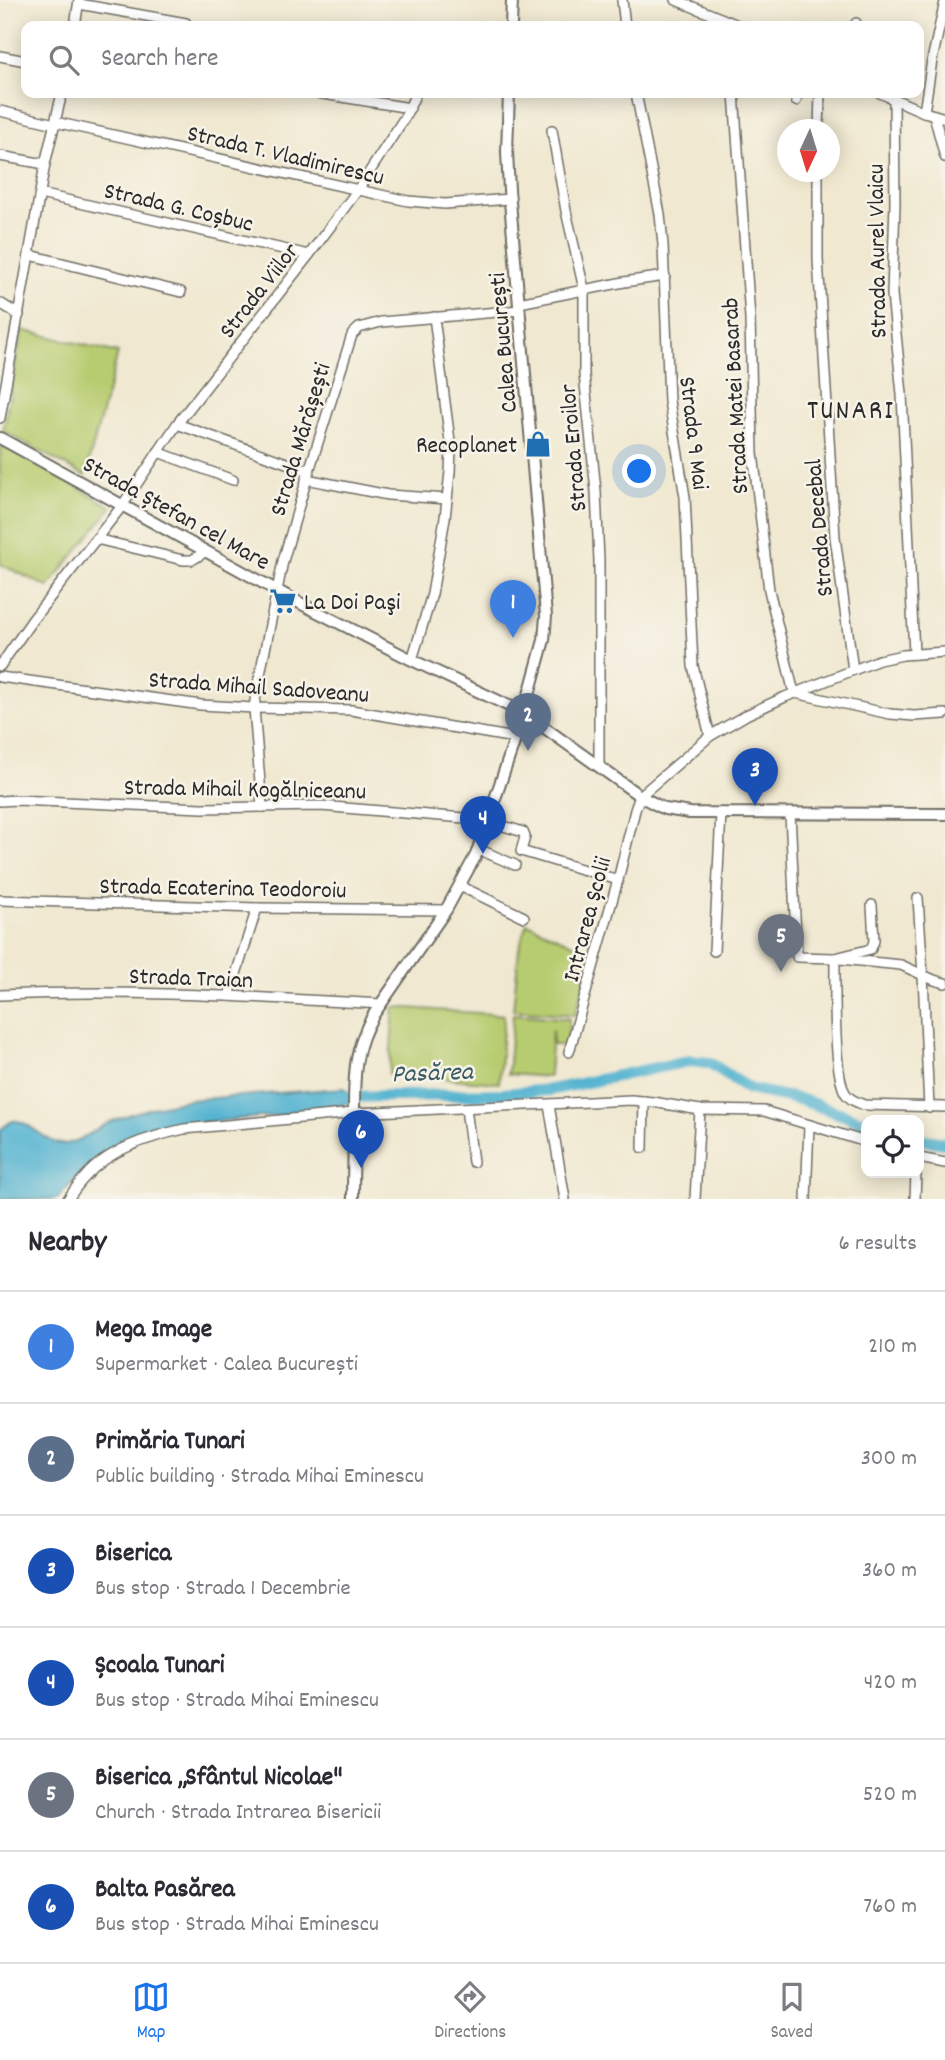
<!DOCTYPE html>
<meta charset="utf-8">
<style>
body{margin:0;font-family:Dekko,sans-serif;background:#f7f7f7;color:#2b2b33}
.controls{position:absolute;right:21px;bottom:21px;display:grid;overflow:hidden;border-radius:14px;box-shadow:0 4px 18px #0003}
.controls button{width:63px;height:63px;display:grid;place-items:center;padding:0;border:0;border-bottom:2px solid #e1e1e2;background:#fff;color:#2b2b33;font:35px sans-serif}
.compass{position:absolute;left:777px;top:119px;width:63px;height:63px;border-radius:50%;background:#fff;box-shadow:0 4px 18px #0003;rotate:184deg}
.you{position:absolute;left:640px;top:472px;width:24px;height:24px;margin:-18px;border:5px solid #fff;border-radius:50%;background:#1a73e8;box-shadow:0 0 0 10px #1a73e833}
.badge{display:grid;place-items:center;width:46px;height:46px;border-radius:50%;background:#1a73e8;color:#fff;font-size:23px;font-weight:700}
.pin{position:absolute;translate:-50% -58px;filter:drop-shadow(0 2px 4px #0008)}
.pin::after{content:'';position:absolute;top:37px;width:24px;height:21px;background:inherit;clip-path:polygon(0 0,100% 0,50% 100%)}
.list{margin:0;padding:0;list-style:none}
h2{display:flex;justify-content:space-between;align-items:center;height:91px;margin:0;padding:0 28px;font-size:30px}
h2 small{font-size:23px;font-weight:400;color:#7c7c81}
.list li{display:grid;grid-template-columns:46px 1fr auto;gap:21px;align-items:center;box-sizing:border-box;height:112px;padding:0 28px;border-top:2px solid #e1e1e2}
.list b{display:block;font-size:26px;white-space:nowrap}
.list p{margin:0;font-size:23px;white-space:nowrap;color:#7c7c81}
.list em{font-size:23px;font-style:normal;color:#7c7c81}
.icon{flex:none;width:38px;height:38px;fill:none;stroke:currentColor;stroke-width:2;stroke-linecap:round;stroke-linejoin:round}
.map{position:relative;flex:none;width:945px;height:1199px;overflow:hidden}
.search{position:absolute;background:#fff;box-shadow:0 4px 18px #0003;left:21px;right:21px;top:21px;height:77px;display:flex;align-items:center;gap:18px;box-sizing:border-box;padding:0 24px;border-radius:14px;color:#7c7c81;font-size:26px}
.sheet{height:763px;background:#fff}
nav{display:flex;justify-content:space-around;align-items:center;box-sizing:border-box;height:98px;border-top:2px solid #e1e1e2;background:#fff;font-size:19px;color:#7c7c81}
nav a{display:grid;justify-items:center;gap:4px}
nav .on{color:#1a73e8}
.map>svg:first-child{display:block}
</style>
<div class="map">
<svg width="945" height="1199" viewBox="0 0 945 1199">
<rect width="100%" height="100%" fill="#f7f3e8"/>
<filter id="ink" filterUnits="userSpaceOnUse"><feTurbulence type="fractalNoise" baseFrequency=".0143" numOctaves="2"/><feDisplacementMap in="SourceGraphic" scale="14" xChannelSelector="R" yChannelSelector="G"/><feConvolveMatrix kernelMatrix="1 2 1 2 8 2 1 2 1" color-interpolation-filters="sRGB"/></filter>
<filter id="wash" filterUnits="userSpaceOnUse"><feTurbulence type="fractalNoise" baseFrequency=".00686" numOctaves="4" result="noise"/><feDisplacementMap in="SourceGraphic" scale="28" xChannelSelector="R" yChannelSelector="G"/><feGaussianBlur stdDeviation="1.57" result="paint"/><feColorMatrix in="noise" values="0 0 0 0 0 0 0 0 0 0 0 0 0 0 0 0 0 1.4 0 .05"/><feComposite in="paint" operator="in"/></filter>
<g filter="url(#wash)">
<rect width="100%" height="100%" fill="#f0e8d0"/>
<g fill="#b7cc70" stroke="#717c4e" stroke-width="2">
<path d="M22 330 118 353 85 476 3 431Z"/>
<path d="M2 445 112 507 48 587 0 564V455Z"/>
<path d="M527 923 593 953 575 1015 513 1010 519 949Z"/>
<path d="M394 1007 504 1015 499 1083 389 1074Z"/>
<path d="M513 1014 569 1019 568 1045H553L552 1029 549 1077 508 1074Z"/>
</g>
<path fill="#52b3d0" stroke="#3e6f7e" stroke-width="2" d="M344 1088 347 1091 348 1103 333 1108 295 1114 165 1126 121 1143 96 1157 57 1199H0V1130C4 1127 9 1122 13 1121 26 1118 46 1143 61 1144 77 1145 96 1129 110 1122 135 1111 161 1105 187 1100Z"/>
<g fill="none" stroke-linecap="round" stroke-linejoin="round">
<g stroke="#52b3d0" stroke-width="12">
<path d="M343 1097 503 1094 550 1090 689 1061 710 1063 749 1089 802 1100 866 1123"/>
<path d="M919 1139 945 1143"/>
</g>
</g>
</g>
<g filter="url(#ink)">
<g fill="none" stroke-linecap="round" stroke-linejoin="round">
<g stroke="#706d65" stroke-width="12">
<g id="minor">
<path d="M622 0 625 26"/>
<path d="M676 0 740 26"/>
<path d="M79 4 186 23"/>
<path d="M75 26 79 0"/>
<path d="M855 26 856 23"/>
<path d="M0 56 26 61"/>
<path d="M317 93 410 108"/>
<path d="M636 93 660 214 663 245 669 401 685 497 693 666 710 736"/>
<path d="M734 93 750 318 753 453 769 590 792 685 795 693 890 714 914 716 945 714"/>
<path d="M880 93 924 112 945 118"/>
<path d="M894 99 895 204 892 294 902 394 914 654"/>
<path d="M796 101 797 93"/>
<path d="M0 111 55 124"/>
<path d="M924 112 932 60 945 2"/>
<path d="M934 115 945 157"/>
<path d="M55 122 408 201 445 204 510 199"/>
<path d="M552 130 566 211 584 289V374L596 491 599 561V766"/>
<path d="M819 130 820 93"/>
<path d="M0 156 45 164"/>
<path d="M818 172V259L835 537 853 670"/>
<path d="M40 194 309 255"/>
<path d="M30 255 181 292"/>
<path d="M0 303 19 315"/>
<path d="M519 303 624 282 665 276"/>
<path d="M0 418 45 164 62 93"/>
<path d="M177 424 309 471"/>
<path d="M158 452 233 480"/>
<path d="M306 479 388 495 447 499"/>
<path d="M96 539 183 560H192L205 552"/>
<path d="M412 660 432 594 445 518 450 472 451 449 434 317"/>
<path d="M0 666 33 619 122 506 177 424 309 255 357 191 405 117 416 93"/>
<path d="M0 677 201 705 254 708 351 710 515 738"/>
<path d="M0 801 17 800 202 808 321 806 476 819 488 821 523 832 525 837 521 851 618 880"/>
<path d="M262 807 254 708 256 694 283 561 309 471 352 335 359 328 381 322 520 310"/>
<path d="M790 813 797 957 835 958 871 949 874 941 872 905"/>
<path d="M478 849 515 865"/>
<path d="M460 886 524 917"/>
<path d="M918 898 923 975 929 1108"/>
<path d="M0 900 257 908 446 910"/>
<path d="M714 951 721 813"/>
<path d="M835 958C835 983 833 1077 846 1094 850 1100 857 1102 864 1105L945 1107"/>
<path d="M840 959 901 965 934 980 945 983"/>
<path d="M0 995C127 989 254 997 381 1004"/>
<path d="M229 996 257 908"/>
<path d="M569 1052 618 880 635 810 640 796 710 736 746 715 785 697 879 660 903 655 945 652"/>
<path d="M549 1105 565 1199"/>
<path d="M466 1108 473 1162"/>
<path d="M643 1148 644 1101"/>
<path d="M919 1158 945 1163"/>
<path d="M68 1199C73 1192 78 1184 85 1177 109 1149 149 1137 184 1129L354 1113 631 1100 653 1102 700 1110 764 1111 866 1142"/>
<path d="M695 1199 700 1110"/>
<path d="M806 1199 809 1125"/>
<path d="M915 1199 916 1173"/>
</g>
</g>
<g stroke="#706d65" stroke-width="14">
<g id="major">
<path d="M511 26 512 0"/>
<path d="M0 438 296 601 412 660 524 713 640 796 655 804 665 809 690 813 945 814"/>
<path d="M353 1199C353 1172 354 1145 354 1118 354 1078 353 1049 374 1014L446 910 476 855 524 713 544 640 546 616 509 190 507 152 509 93"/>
</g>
</g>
<use href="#minor" stroke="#fff" stroke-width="9"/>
<use href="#major" stroke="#fff" stroke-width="10"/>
</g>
</g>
<defs>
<g id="shop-bare" transform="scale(2.1)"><path d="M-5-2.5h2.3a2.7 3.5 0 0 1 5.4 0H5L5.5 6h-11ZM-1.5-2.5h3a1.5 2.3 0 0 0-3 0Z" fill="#1f6fb2" stroke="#f7f3e8" stroke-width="2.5" paint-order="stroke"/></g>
<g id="supermarket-bare" transform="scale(2.1)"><path d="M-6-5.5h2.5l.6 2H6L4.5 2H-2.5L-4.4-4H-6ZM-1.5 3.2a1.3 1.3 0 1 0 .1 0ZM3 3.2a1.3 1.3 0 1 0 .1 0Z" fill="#1f6fb2" stroke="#f7f3e8" stroke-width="2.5" paint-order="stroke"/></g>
</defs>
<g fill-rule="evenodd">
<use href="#shop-bare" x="538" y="444"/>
<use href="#supermarket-bare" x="283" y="601"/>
</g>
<g text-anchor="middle" stroke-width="5" stroke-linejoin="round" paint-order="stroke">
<g font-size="24" fill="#2b2b2b" stroke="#f7f3e8">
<text transform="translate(286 154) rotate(13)" y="8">Strada T. Vladimirescu</text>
<text transform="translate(179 206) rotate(13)" y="8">Strada G. Coșbuc</text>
<text transform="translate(876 251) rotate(-91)" y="8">Strada Aurel Vlaicu</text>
<text transform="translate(258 290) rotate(-52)" y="8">Strada Viilor</text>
<text transform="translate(502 343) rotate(-95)" y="8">Calea București</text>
<text transform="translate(734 396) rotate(-93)" y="8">Strada Matei Basarab</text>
<text transform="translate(695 433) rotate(83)" y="8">Strada 9 Mai</text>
<text transform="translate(299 439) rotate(-73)" y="8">Strada Mărășești</text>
<text transform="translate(572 448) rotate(-95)" y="8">Strada Eroilor</text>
<text transform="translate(177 512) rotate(29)" y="8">Strada Ștefan cel Mare</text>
<text transform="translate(818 528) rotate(-95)" y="8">Strada Decebal</text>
<text transform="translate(259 686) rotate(4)" y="8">Strada Mihail Sadoveanu</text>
<text transform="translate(245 788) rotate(1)" y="8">Strada Mihail Kogălniceanu</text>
<text transform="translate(223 887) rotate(1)" y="8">Strada Ecaterina Teodoroiu</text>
<text transform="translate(586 919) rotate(-75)" y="8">Intrarea Școlii</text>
<text transform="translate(191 977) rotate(2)" y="8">Strada Traian</text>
</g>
<g font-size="24" fill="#2b2b2b" stroke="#f7f3e8" text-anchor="end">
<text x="517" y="452">Recoplanet</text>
<text x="304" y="609" text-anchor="start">La Doi Paşi</text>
</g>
<g font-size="26" font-style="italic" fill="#395b65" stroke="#f7f3e8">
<text transform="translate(432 1071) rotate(-2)" y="9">Pasărea</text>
</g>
<g font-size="28" letter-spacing="2" fill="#2b2b2b" stroke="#f7f3e8">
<text x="851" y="418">TUNARI</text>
</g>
</g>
</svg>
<div class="controls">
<button><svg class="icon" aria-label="locate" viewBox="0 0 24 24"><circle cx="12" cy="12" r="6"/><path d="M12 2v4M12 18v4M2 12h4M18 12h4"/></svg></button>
</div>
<svg class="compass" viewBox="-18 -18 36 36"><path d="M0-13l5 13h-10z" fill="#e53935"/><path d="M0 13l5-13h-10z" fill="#7c7c81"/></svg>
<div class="you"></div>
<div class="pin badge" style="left:513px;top:638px;background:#3f7fe0">1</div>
<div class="pin badge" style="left:528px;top:751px;background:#5c6f8a">2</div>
<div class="pin badge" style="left:755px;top:806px;background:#1a4fb4">3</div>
<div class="pin badge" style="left:483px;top:854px;background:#1a4fb4">4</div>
<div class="pin badge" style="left:781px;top:972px;background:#6b7280">5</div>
<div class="pin badge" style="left:361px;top:1168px;background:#1a4fb4">6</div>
<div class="search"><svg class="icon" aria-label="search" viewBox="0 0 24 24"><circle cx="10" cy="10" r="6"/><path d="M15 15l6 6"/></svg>Search here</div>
</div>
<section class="sheet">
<h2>Nearby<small>6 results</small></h2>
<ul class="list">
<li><span class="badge" style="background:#3f7fe0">1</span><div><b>Mega Image</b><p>Supermarket · Calea București</p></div><em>210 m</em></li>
<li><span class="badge" style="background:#5c6f8a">2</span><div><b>Primăria Tunari</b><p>Public building · Strada Mihai Eminescu</p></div><em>300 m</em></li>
<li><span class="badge" style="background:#1a4fb4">3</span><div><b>Biserica</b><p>Bus stop · Strada 1 Decembrie</p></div><em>360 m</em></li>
<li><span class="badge" style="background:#1a4fb4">4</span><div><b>Școala Tunari</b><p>Bus stop · Strada Mihai Eminescu</p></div><em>420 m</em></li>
<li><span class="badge" style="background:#6b7280">5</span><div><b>Biserica „Sfântul Nicolae&quot;</b><p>Church · Strada Intrarea Bisericii</p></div><em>520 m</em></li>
<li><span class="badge" style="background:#1a4fb4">6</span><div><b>Balta Pasărea</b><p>Bus stop · Strada Mihai Eminescu</p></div><em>760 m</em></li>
</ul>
</section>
<nav>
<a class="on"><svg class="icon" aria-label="map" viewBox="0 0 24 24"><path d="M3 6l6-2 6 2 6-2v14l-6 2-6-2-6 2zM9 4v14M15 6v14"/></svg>Map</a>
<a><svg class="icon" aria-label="directions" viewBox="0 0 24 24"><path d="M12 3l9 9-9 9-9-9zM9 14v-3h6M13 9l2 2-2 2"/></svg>Directions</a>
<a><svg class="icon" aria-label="saved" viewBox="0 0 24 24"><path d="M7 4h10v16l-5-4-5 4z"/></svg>Saved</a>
</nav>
